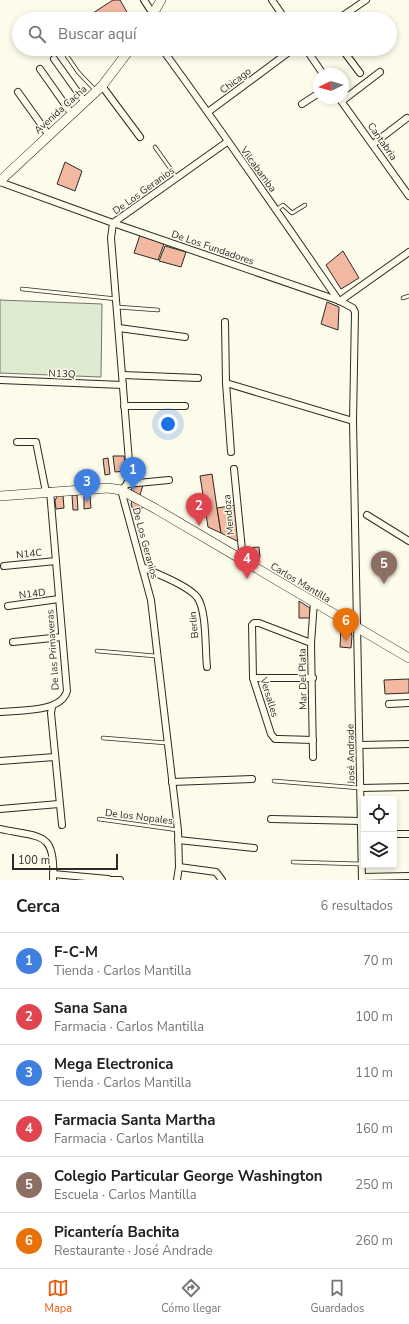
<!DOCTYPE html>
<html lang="es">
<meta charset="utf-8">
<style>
body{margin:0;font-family:"Nunito Sans",sans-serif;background:#f6f6f6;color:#202124}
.controls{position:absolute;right:12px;bottom:12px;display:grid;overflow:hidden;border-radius:4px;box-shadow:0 2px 6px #0003}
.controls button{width:36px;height:36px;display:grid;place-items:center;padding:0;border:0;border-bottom:1px solid #e0e0e0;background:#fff;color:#202124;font:20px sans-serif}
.compass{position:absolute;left:313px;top:68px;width:36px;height:36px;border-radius:50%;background:#fff;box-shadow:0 2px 6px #0003;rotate:265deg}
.scale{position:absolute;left:12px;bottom:10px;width:106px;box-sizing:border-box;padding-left:4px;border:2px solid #2b2b2b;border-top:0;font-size:11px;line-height:14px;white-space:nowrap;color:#2b2b2b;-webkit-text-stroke:3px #fdfbea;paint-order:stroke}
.you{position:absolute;left:168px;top:424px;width:14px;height:14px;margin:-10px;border:3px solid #fff;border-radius:50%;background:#1a73e8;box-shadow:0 0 0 6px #1a73e833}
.badge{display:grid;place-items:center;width:26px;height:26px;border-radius:50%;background:#ea580c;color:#fff;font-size:13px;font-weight:700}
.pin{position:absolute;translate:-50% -33px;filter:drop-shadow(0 1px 2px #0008)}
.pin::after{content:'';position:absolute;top:21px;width:14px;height:12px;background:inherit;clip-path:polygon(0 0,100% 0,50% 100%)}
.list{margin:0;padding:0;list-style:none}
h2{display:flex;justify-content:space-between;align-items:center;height:52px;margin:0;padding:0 16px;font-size:17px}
h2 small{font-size:13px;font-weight:400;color:#757577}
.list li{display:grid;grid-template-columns:26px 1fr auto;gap:12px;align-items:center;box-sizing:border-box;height:56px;padding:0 16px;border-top:1px solid #e0e0e0}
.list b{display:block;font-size:15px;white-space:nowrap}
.list p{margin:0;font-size:13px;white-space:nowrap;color:#757577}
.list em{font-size:13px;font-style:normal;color:#757577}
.icon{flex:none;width:22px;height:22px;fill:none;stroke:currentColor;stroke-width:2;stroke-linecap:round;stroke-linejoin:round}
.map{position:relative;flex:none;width:409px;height:880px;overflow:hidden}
.search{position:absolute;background:#fff;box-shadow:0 2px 6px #0003;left:12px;right:12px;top:12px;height:44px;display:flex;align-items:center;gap:10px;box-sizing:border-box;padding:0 14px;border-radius:22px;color:#757577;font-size:15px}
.sheet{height:388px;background:#fff}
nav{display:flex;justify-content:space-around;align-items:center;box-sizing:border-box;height:56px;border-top:1px solid #e0e0e0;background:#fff;font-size:11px;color:#757577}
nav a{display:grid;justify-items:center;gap:2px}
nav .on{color:#ea580c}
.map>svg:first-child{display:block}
</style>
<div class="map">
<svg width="409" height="880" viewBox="0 0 409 880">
<rect width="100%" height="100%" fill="#fdfbea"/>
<path fill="#deebd1" stroke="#74746e" d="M0 300 102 304 101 377 0 373Z"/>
<g fill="#f2b8a0" stroke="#2b2b2b">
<path d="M113 0H120L131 19H92L90 15Z"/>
<path d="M65 162 82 171 75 191 57 184Z"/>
<path d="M140 235 164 244 158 260 134 253Z"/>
<path d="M165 246 186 252 181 267 159 261Z"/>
<path d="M343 251 359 278 341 289 326 265Z"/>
<path d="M327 302 339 307 338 330 321 324Z"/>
<path d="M113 456H124L126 471 115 472Z"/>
<path d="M108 458 110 474 105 475 103 459Z"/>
<path d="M212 474 217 508 221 533 208 527 200 476Z"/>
<path d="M143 485 140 495 131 490 133 486Z"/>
<path d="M63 495 64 508 56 509 55 501 57 496Z"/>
<path d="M72 495H77L78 510H73Z"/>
<path d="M84 496H90L91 508 84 509Z"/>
<path d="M132 501 143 506 136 519 131 504Z"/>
<path d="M236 505 240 539 237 541 221 533 217 508Z"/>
<path d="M259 547 260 557 251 553 248 548Z"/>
<path d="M299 601 310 608V618H299Z"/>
<path d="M341 627 351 632 352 636 351 648 340 647Z"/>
<path d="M409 679V693L385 694 384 680Z"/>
</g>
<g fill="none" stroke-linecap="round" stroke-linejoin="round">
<g stroke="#2b2b2b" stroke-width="4.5">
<g id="lane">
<path d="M67 56 78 72 95 90"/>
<path d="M155 147 177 178"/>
<path d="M276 210 283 205 292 213 305 205"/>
<path d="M22 289 117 299"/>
<path d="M403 298 409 296"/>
<path d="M117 307 158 310"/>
<path d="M97 651 156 656"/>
<path d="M103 738 167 743"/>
<path d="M274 781 360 788"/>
<path d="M99 819 178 830"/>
<path d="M293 862 361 864"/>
</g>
</g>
<g stroke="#2b2b2b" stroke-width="8">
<g id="street">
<path d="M144 0 153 14"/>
<path d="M272 0 285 19"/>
<path d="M338 19 366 0"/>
<path d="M162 49C223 132 281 217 339 301"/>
<path d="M306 49 323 74"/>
<path d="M342 49 360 73"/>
<path d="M54 59 84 101"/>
<path d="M40 69 71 113"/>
<path d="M102 86 140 137"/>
<path d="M18 92 48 134"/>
<path d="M339 98 409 196"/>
<path d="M342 101 380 72"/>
<path d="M302 104 319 93"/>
<path d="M208 112 293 49"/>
<path d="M373 144 407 118"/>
<path d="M0 182 113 223 340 301 353 308 355 312 353 421 362 880"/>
<path d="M340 301 409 252"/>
<path d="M225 322 226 383 231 452"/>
<path d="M119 328 185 337"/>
<path d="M123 375 198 378"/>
<path d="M0 380 123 385"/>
<path d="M226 383 353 421"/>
<path d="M124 406H185"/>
<path d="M17 442H36L46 492"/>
<path d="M234 469 243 560"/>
<path d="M127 484 169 480"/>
<path d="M367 515 409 541"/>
<path d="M4 566 56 561"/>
<path d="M142 567C157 574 187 585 197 597 207 610 205 650 207 667"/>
<path d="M8 606 59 599"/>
<path d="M13 642 62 637"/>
<path d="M311 643 259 623H254L252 625 253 678 271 734 275 739H280L313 740"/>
<path d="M253 678H313"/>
<path d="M389 704 409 703"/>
<path d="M52 707 51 713 62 825"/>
<path d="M0 712C19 710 61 713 67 691L50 491"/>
<path d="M360 745 409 744"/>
<path d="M313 757 311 643 314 602"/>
<path d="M0 761 55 757"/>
<path d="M172 782 252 779"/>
<path d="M361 788 409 787"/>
<path d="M0 809 59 804"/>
<path d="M271 819 361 821"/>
<path d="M0 829C40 838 56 830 53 880"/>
<path d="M394 834H409"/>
<path d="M178 840 254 848"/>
<path d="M179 867 216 872 222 880"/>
<path d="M53 874 108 879"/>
<path d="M362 877 409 876"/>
<path d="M108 880H120"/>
<path d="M177 880 179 867 178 830 151 600 121 490 127 484 130 474 111 238 113 223 227 142"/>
</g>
</g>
<g stroke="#2b2b2b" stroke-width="10">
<g id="secondary">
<path d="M150 19 161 0"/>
<path d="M0 181 102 86 130 49"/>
<path d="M0 496 108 488 121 490 156 509 409 658"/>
</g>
</g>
<use href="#lane" stroke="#fdfbea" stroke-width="3"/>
<use href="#street" stroke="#fdfbea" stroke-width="6"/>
<use href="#secondary" stroke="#fdfbea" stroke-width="9"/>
</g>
<g text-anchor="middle" stroke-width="3" stroke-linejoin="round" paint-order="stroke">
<g font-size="10" fill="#2b2b2b" stroke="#fdfbea">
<text transform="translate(235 80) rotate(-37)" y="4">Chicago</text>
<text transform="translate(60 109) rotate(-42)" y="4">Avenida Cacha</text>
<text transform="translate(383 141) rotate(55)" y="4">Cantabria</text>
<text transform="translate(259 169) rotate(54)" y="4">Vilcabamba</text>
<text transform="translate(143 190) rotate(-36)" y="4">De Los Geranios</text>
<text transform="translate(213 247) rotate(19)" y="4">De Los Fundadores</text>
<text transform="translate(62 373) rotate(2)" y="4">N13Q</text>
<text transform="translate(228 515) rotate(-96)" y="4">Mendoza</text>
<text transform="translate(146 543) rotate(75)" y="4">De Los Geranios</text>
<text transform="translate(29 553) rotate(-6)" y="4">N14C</text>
<text transform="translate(301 582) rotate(31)" y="4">Carlos Mantilla</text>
<text transform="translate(32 593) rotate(-7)" y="4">N14D</text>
<text transform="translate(193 625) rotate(-95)" y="4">Berlin</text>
<text transform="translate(52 650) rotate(-94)" y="4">De las Primaveras</text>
<text transform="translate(302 679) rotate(-91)" y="4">Mar Del Plata</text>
<text transform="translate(270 697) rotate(73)" y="4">Versalles</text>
<text transform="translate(350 754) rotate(-91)" y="4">José Andrade</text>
<text transform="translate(139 816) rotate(7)" y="4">De los Nopales</text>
</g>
</g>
</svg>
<div class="controls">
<button><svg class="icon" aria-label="locate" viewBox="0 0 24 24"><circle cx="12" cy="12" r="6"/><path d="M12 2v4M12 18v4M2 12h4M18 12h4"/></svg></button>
<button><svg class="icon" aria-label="layers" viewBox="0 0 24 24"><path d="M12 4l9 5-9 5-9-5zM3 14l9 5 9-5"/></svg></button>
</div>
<svg class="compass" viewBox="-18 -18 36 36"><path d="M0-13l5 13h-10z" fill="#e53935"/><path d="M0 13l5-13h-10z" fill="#757577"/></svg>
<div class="scale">100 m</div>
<div class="you"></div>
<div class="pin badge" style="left:133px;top:490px;background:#3f7fe0">1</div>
<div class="pin badge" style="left:199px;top:526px;background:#e0444e">2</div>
<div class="pin badge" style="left:87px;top:502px;background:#3f7fe0">3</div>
<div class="pin badge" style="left:247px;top:579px;background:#e0444e">4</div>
<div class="pin badge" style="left:384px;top:584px;background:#8d6e63">5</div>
<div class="pin badge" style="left:346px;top:641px;background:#e8710a">6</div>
<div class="search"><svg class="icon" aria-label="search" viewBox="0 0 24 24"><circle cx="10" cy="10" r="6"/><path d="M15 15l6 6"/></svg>Buscar aquí</div>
</div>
<section class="sheet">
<h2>Cerca<small>6 resultados</small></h2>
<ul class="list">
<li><span class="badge" style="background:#3f7fe0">1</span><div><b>F-C-M</b><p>Tienda · Carlos Mantilla</p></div><em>70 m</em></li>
<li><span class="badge" style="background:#e0444e">2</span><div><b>Sana Sana</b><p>Farmacia · Carlos Mantilla</p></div><em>100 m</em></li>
<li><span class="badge" style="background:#3f7fe0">3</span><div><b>Mega Electronica</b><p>Tienda · Carlos Mantilla</p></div><em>110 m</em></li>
<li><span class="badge" style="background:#e0444e">4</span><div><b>Farmacia Santa Martha</b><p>Farmacia · Carlos Mantilla</p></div><em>160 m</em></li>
<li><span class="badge" style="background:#8d6e63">5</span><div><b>Colegio Particular George Washington</b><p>Escuela · Carlos Mantilla</p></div><em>250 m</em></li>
<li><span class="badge" style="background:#e8710a">6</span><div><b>Picantería Bachita</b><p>Restaurante · José Andrade</p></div><em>260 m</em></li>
</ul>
</section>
<nav>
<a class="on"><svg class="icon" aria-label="map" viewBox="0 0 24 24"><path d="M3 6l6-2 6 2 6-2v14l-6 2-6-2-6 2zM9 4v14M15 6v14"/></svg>Mapa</a>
<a><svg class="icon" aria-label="directions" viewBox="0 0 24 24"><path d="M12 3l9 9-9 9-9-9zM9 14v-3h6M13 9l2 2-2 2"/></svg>Cómo llegar</a>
<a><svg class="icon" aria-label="saved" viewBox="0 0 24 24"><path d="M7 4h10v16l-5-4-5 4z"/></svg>Guardados</a>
</nav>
